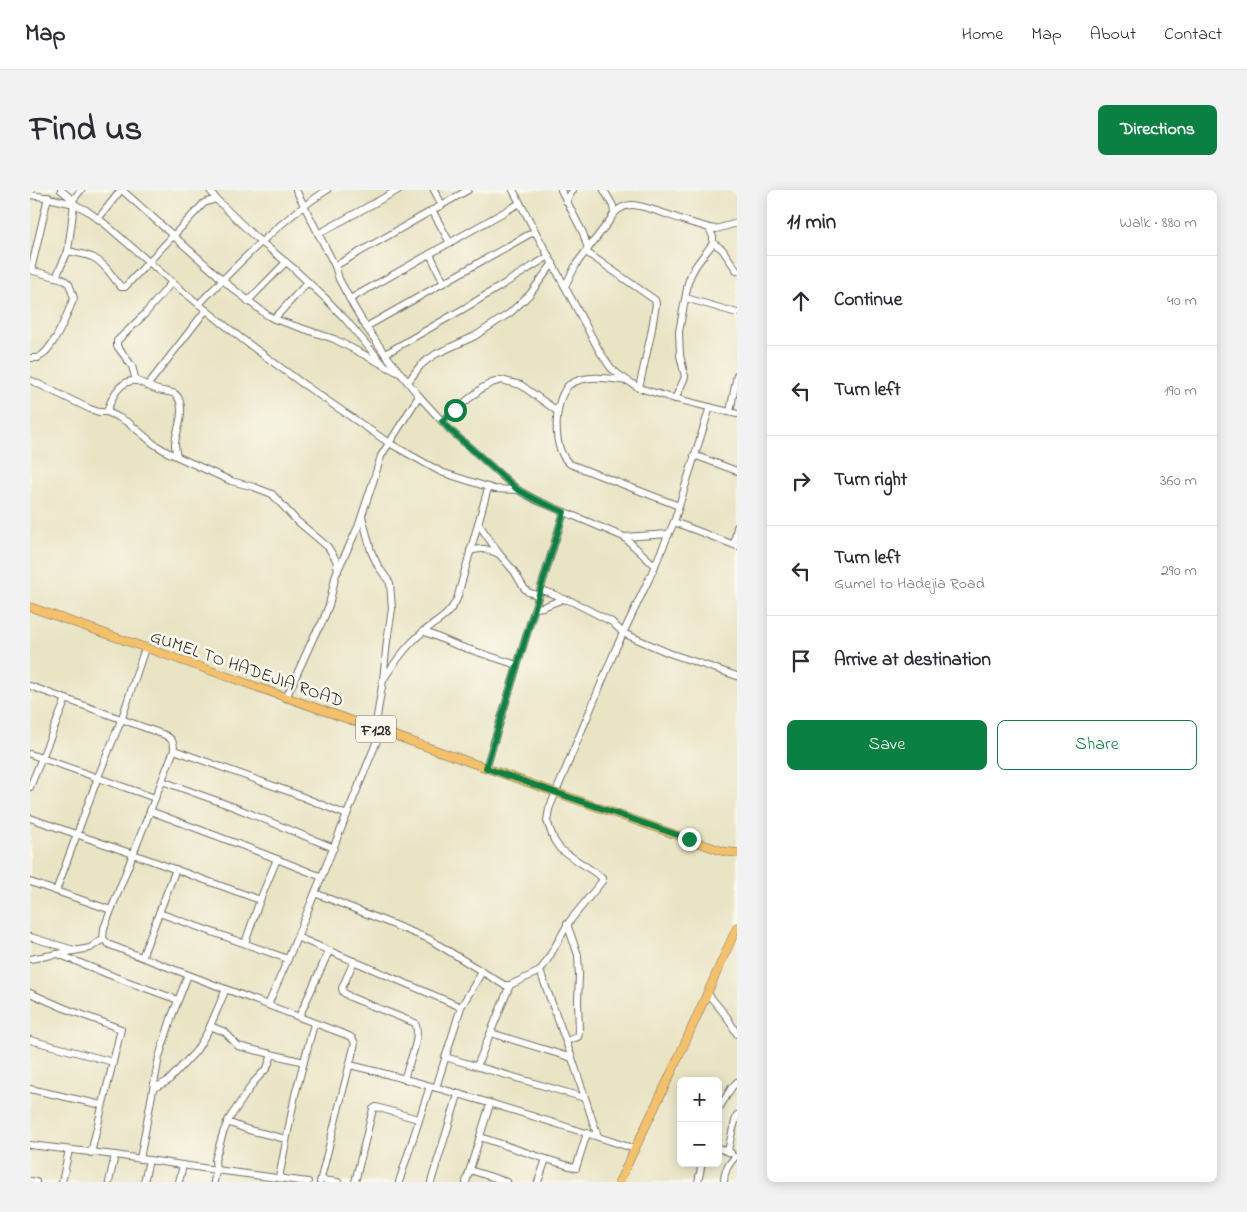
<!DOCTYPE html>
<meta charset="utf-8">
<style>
body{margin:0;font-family:"Indie Flower",sans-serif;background:#f2f2f3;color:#2b2b33}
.controls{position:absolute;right:15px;bottom:15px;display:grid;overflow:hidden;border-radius:8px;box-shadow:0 2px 12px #0003}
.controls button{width:45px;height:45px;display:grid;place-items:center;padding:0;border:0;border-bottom:1px solid #e1e1e2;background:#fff;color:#2b2b33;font:25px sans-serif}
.stop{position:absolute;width:15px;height:15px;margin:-11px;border:4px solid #0b8043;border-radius:50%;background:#fff}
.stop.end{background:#0b8043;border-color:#fff;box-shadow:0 1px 5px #0008}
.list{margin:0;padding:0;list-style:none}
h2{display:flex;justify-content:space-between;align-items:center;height:65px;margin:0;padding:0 20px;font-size:21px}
h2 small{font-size:16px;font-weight:400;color:#7c7c81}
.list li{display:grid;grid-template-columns:32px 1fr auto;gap:15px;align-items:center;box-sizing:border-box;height:90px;padding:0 20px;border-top:1px solid #e1e1e2}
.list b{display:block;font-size:19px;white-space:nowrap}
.list p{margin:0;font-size:16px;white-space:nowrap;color:#7c7c81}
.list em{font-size:16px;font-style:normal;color:#7c7c81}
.actions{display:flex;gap:10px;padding:15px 20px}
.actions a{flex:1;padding:11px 0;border:1px solid #0b8043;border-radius:8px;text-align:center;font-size:18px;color:#0b8043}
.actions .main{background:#0b8043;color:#fff}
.icon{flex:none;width:28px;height:28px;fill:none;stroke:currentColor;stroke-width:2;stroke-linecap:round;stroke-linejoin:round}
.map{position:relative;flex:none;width:707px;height:992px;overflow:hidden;border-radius:8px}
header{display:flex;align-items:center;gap:30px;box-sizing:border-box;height:70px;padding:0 25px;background:#fff;border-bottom:1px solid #e1e1e2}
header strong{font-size:24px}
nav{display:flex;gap:28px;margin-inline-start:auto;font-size:18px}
.intro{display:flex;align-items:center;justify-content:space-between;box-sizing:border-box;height:120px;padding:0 30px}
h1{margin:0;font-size:35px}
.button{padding:12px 22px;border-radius:8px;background:#0b8043;color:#fff;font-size:18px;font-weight:700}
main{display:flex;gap:30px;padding:0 30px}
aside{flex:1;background:#fff;border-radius:8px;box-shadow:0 2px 12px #0003}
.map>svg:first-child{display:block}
</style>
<header>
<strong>Map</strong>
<nav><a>Home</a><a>Map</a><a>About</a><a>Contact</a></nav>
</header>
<div class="intro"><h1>Find us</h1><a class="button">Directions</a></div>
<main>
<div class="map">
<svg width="707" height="992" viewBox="0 0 707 992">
<rect width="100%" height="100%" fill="#fbf7ec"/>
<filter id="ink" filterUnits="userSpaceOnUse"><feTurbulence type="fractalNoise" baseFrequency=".02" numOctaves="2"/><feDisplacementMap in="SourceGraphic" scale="10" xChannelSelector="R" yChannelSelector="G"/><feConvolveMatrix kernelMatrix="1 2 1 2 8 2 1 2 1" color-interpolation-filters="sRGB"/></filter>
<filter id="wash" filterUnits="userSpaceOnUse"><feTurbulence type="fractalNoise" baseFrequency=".0096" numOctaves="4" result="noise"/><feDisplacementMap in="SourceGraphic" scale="20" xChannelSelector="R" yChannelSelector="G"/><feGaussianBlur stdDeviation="1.12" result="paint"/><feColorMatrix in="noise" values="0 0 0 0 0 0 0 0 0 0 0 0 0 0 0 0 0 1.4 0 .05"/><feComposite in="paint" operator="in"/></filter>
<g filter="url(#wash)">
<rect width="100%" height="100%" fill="#e9e4c4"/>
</g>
<g filter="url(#ink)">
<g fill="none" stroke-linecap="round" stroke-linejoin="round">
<g stroke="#6e6c61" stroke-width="8">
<g id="minor">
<path d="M31 0 43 10"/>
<path d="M92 0 202 98 237 125 244 129 304 149 369 183"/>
<path d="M180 0 186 9 225 47 262 77 296 109 316 130 352 173"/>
<path d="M266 0 305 76 309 89 324 117 336 137 355 164 389 206 420 240 488 300 506 310 594 347 625 376"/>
<path d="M404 0 412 15"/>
<path d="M483 0 570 162 581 178 589 185 609 198 639 207 707 224"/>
<path d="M531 0 553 43 558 59"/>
<path d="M574 0 583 16 584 23"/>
<path d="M0 5 14 7 44 14 56 20 74 33 150 99 212 149 273 194 359 253 411 282 464 299 488 300"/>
<path d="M536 11 543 0"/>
<path d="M402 20 420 53"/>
<path d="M68 29 91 0"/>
<path d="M288 44 368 0"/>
<path d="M683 53 692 59 707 81"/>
<path d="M38 61C46 63 56 64 64 68 76 74 83 88 91 97H95L174 13 186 9"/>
<path d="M556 62 625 110 626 114 621 144 609 198"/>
<path d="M400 64 414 93"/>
<path d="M305 76 438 0"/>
<path d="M0 80 33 89 39 94 44 108C36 126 25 158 8 168H0"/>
<path d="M1 80 18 7"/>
<path d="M26 87 38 61 44 14 43 10 51 0"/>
<path d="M535 96 547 73 580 30C584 22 591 16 601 15 612 14 640 26 653 30 661 33 670 35 679 38L686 39 707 33"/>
<path d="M656 108 707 123"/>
<path d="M320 109 490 13"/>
<path d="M218 111 256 72"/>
<path d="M169 114C209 73 249 31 297 0"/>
<path d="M244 129 278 92"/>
<path d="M336 137 443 76 505 41"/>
<path d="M355 164 440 115 519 66"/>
<path d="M0 190 60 219 69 222H77L88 227 99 233 124 254 137 262 201 291 224 297 242 304 266 330 298 357 306 370 308 381"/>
<path d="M106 191 102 176 87 156V151L114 125 142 92"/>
<path d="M596 191C578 188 555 184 539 195 535 198 533 204 531 208 525 227 523 260 540 274L649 316"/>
<path d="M378 192 390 176 397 170 406 164 445 146 480 123 500 104 523 73"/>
<path d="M117 196 176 120"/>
<path d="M645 209 655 187 650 165 649 142 658 93C662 77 674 66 683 53V47L679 38"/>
<path d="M77 222C81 209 89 189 107 191 114 193 121 198 128 200 138 203 147 200 150 212 154 226 146 241 145 254 145 258 146 262 147 266"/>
<path d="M700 222 707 185"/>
<path d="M412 231 452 198 462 193 471 190 491 195 527 221"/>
<path d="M664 265 707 281"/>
<path d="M332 326 341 361 348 376 360 393 362 419 357 451 353 490 345 539"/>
<path d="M644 332 707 356"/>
<path d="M448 333 470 365 484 381 494 398 498 402 509 406"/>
<path d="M594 347 639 344"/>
<path d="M704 355 707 337"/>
<path d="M440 361C453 357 457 359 469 364"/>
<path d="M511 400 526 405 533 409 541 411 582 432 593 443 639 463 707 486"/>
<path d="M505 418 513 417 533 409"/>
<path d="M393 441 426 455 487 475"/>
<path d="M353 490C365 472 377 455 393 442 408 430 418 427 427 409L458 298"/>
<path d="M0 496 135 545C142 549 144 552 144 560L74 738 73 749 80 755 319 846 322 848 325 853 290 992"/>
<path d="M256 508 285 444 292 433 299 415 306 384 328 337 343 292 351 266 389 206"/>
<path d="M144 560 263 603 317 625"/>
<path d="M0 564 125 608"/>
<path d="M456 578 534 322"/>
<path d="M132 591 204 617 304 658"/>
<path d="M0 597 36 509"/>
<path d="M120 621 224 660 292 687"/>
<path d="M0 628 103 664 230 710"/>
<path d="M0 692 81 720"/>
<path d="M26 701 68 587 92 528 115 458"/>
<path d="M285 703 399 749 474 795H480L510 781 518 769 539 732 573 690 570 686 530 659 524 650 517 631 519 619 586 458 619 389 644 332 680 217"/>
<path d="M129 723 258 769"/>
<path d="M0 747 44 760"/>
<path d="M267 747 431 817"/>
<path d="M215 753 230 710 247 669"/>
<path d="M28 764 85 787 148 810"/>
<path d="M112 767 146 679"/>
<path d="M0 769 60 758 73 749"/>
<path d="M324 771 312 798 313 802 320 807 385 833C392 846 378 875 374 889"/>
<path d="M510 781 542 868 568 947"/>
<path d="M0 803 34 818 91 839 61 963"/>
<path d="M678 804 697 827 707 844"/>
<path d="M238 815 258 769 351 541"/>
<path d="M269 827 299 761"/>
<path d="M180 836 195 842 208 856 274 872"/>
<path d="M461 843 542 868"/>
<path d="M0 850 83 872"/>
<path d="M536 851 548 847 549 841 548 811 549 786 548 765 537 734"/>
<path d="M415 867 555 908"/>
<path d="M320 875C416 898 511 928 605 959"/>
<path d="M447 876 480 795"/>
<path d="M124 898 138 891 166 861 178 841 196 799"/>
<path d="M406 898 431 817 452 782"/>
<path d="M0 899 72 915"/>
<path d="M688 920 702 897 707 892"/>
<path d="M197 932 219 940 256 949"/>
<path d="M450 947 516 969 546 978 557 943"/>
<path d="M0 955 85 965 186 980 278 992"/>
<path d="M688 958 701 963"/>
<path d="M698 961 702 942 707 925"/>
<path d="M110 969 129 867 142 826 158 785"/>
<path d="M440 980 477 992"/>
<path d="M249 988 265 905 284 834"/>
<path d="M291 990 308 992"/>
<path d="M0 991 6 992"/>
<path d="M32 992 39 960"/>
<path d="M79 992 85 965"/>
<path d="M114 992 119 970"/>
<path d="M149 992 153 975"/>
<path d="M184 992 186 980 185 970 193 943 199 929 224 892 237 878 242 865"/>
<path d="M325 992 343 919 346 917 388 929"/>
<path d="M369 992 400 896"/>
<path d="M401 992 428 905"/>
<path d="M436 992 460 914"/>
<path d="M508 992 516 969"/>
<path d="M668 992 672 973"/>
<path d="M694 992C694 981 698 975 705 967"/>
</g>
</g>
<g stroke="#6e6c61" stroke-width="9">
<g id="major">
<path d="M0 417 692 661 707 663"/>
<path d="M589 992 645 875 707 737"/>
</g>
</g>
<use href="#minor" stroke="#fff" stroke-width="6"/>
<use href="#major" stroke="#f4c16b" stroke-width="8"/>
</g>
</g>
<g fill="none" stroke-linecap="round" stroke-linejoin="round" filter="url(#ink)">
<path stroke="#0b8043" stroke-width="6" d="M425 220 412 231 420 240 488 300 506 310 534 322 456 578 659 649"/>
</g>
<g text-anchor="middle" stroke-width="5" stroke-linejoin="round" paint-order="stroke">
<rect fill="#fbf7ec" stroke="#696865" stroke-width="1" x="326" y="525.5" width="40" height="27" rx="4"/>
<g font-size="16" font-weight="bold" fill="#2b2b2b">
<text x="346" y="545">F128</text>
</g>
<g font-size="18" fill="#2b2b2b" stroke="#fbf7ec">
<text transform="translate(217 478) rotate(19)" y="6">GUMEL TO HADEJIA ROAD</text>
</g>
</g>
</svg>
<div class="controls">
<button>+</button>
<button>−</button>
</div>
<div class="stop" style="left:425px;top:220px"></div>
<div class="stop end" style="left:659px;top:649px"></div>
</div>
<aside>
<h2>11 min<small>Walk · 880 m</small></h2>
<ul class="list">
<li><svg class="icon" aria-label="ahead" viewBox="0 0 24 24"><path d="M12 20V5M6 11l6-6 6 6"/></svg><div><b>Continue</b></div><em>40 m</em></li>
<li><svg class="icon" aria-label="left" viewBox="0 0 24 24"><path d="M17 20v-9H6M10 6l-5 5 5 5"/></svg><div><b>Turn left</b></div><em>190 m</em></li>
<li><svg class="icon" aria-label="right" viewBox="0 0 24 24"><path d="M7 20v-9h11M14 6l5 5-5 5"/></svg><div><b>Turn right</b></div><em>360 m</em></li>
<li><svg class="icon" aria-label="left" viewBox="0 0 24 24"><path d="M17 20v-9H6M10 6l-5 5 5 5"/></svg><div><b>Turn left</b><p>Gumel to Hadejia Road</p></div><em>290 m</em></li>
<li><svg class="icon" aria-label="arrive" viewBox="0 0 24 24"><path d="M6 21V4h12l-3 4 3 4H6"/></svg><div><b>Arrive at destination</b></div></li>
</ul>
<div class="actions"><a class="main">Save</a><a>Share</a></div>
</aside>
</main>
